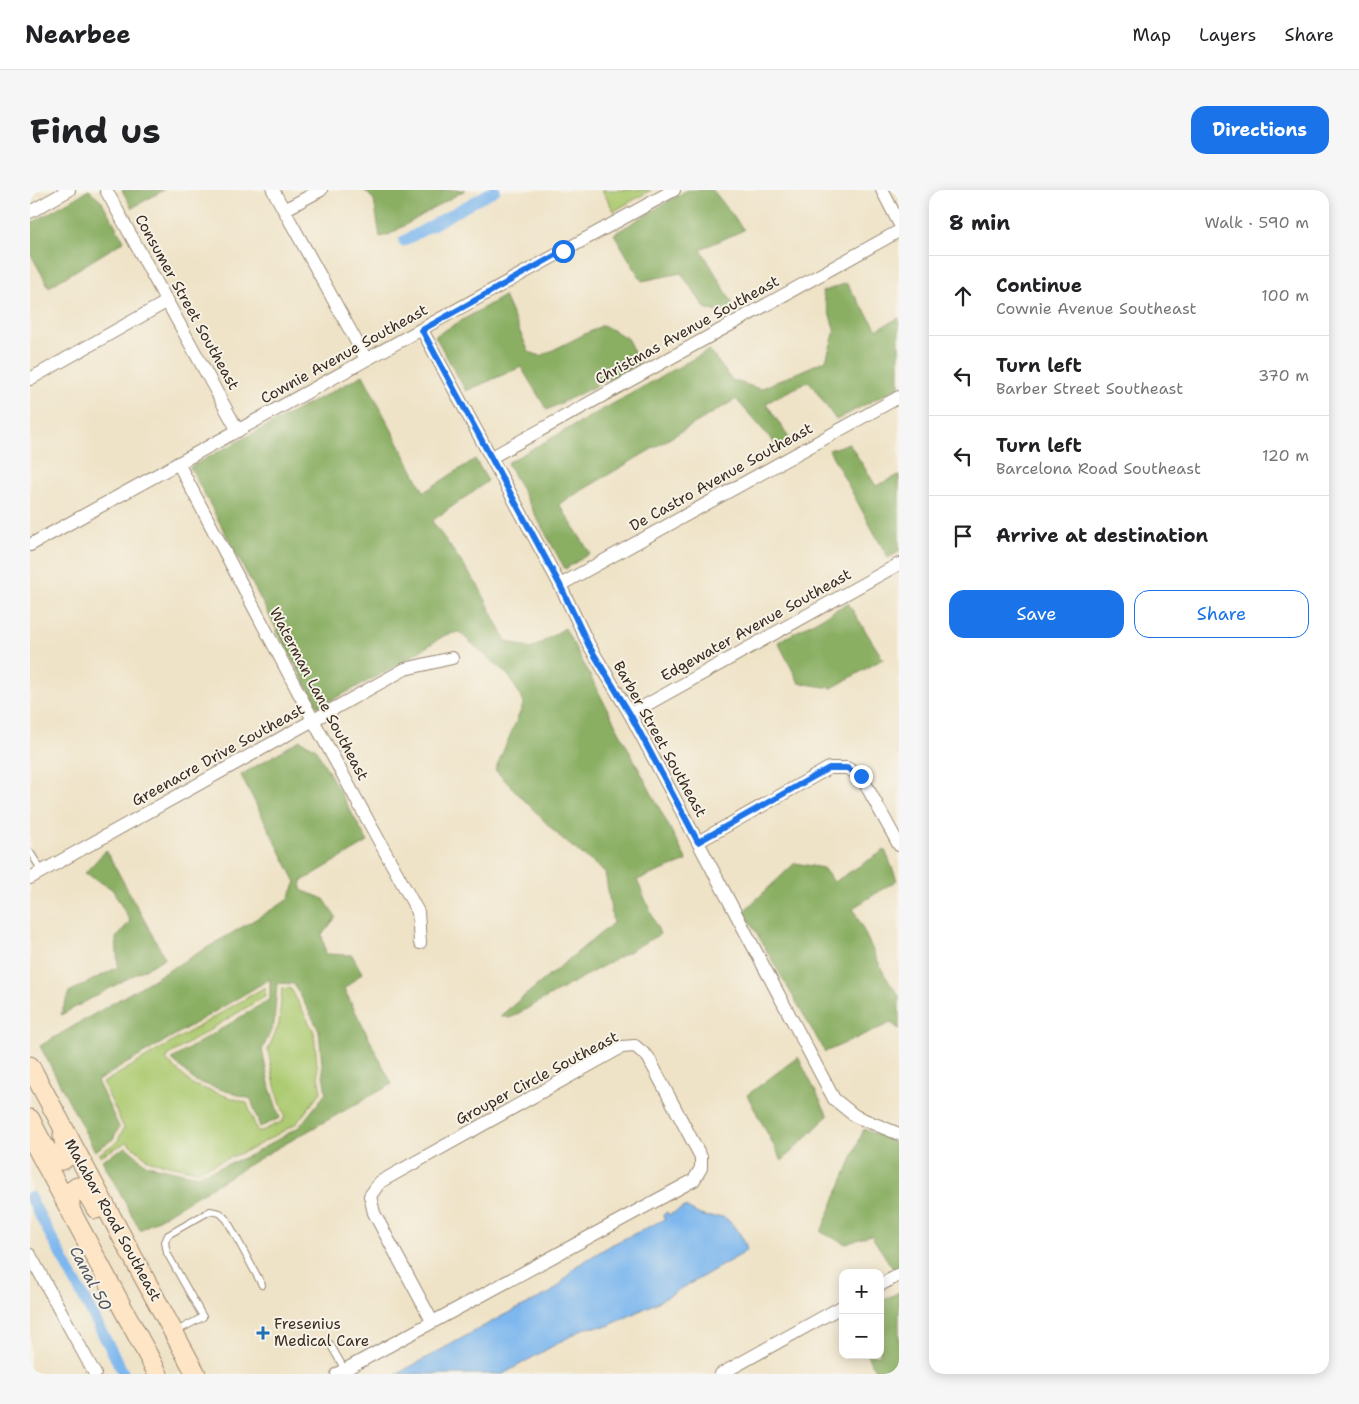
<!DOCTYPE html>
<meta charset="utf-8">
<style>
body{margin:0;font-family:"Shantell Sans",sans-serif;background:#f6f6f6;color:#202124}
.controls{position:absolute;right:15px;bottom:15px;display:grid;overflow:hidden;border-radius:10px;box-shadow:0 2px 12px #0003}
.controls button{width:45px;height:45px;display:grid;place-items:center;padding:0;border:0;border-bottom:1px solid #e0e0e0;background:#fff;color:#202124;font:25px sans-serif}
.stop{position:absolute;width:15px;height:15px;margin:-11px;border:4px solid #1a73e8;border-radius:50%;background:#fff}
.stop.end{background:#1a73e8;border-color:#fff;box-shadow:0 1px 5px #0008}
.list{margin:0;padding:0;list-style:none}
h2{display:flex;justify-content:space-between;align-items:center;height:65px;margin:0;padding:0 20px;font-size:21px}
h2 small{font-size:16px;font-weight:400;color:#757577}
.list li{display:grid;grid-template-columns:32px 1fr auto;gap:15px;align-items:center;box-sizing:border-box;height:80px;padding:0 20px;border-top:1px solid #e0e0e0}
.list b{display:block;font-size:19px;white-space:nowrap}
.list p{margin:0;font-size:16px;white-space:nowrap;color:#757577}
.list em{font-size:16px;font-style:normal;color:#757577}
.actions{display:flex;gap:10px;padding:15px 20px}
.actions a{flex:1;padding:11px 0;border:1px solid #1a73e8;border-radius:15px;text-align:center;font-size:18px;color:#1a73e8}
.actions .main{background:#1a73e8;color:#fff}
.icon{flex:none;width:28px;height:28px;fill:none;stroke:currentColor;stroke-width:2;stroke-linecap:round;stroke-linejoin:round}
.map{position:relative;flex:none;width:869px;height:1184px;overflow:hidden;border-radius:15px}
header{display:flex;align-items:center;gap:30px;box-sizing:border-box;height:70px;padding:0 25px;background:#fff;border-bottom:1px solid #e0e0e0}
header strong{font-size:24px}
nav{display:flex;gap:28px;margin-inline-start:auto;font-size:18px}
.intro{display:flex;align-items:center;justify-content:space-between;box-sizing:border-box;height:120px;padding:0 30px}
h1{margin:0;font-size:35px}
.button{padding:12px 22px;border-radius:15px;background:#1a73e8;color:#fff;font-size:18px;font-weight:700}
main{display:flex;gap:30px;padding:0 30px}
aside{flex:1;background:#fff;border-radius:15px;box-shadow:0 2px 12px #0003}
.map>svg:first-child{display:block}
</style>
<header>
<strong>Nearbee</strong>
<nav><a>Map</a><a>Layers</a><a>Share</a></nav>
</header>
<div class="intro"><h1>Find us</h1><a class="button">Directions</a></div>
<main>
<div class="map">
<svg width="869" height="1184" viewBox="0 0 869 1184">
<rect width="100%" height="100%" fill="#f7f3e8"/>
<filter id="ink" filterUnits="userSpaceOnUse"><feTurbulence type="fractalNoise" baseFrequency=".02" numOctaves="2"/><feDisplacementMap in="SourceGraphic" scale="10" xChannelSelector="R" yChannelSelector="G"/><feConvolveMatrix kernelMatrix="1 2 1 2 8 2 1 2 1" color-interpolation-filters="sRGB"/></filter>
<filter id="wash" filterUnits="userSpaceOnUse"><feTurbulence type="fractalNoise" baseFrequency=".0096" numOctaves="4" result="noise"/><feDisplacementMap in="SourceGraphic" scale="20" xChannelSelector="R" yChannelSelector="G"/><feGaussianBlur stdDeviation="1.12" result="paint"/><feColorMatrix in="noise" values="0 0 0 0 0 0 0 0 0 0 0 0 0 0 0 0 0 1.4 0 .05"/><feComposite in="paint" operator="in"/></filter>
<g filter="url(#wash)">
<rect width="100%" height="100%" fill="#efe3c7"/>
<g fill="#adcb72" stroke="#747a48">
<path d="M572 0H621L584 21Z"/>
<path d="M235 797V806L139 865 136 870 163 895 217 913 227 941H232L253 931 255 926 245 896 238 860 249 834 252 798 261 799 284 842 288 886 291 902 266 934 219 960 166 981 120 971 97 952 70 966 69 964 87 952 94 938 73 893Z"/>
</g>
<g fill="#8aaf64" stroke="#626c41">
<path d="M59 0 72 12 94 51 19 97 0 63V34Z"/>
<path d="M92 0H134L102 18Z"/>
<path d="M334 0H435L360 44 350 47 344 10Z"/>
<path d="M657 0H683L714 40 671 59 704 116 690 123 675 118 651 83 612 91 584 44Z"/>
<path d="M816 93 847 139 869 128V197L806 230 779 191 736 213 761 251 748 257 706 209 529 314 560 363 535 379 477 273 679 160 702 190 730 199 796 170 805 141 792 102Z"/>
<path d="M474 106 499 162 511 166 573 135 597 148 610 174 517 220 491 177 436 201 405 146Z"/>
<path d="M333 185 394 302 445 269 458 291 402 331 449 397 476 451 501 459 535 438 657 671 607 690 630 744 480 828 470 826 583 733 575 682 532 649 465 580 494 513 479 486 429 442 415 445 365 477 288 517 160 277Z"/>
<path d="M819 253 846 296 869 285V362L858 368 799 260Z"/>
<path d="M818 413 853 469 802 498 769 493 748 452Z"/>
<path d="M270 550 285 558 338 652 272 691 271 700 294 709 306 727 292 745 296 764 322 765 332 783 314 799 362 894 237 964 110 1040 72 970 96 957 117 975 167 986 221 965 269 937 296 903 293 885 289 840 264 794 247 793 244 834 232 860 240 898 250 928 230 937 221 909 165 891 142 869 240 809V789L67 891 89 937 83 949 65 961 10 856 258 710 266 692 211 585Z"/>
<path d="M76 660 135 768 31 825 39 802 88 777 86 748 100 731 82 699 55 683Z"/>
<path d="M855 660 867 690 823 718 854 784 869 806V839L861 833 795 862 714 721 765 673 793 678 804 692Z"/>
<path d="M768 867 798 926 752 971 717 905Z"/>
<path d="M834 939 869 955V1076L863 1079 841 1045 816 1054 791 1042Z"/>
<path d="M869 1102V1184H847L837 1165H850V1112Z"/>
</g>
<path fill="#7db7ee" stroke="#5c7086" d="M655 1017C665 1022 669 1026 680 1027 684 1028 689 1026 693 1027 699 1028 717 1051 716 1058 716 1061 714 1062 712 1064L626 1113 578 1136 555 1138 473 1184H367L474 1125 520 1103 529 1096 545 1077 581 1055 635 1029 633 1025 637 1022 639 1025Z"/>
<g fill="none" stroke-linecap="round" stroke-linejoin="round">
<g stroke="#7db7ee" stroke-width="11">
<path d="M374 51 465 0"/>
<path d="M0 1007 94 1184"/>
</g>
</g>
</g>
<g filter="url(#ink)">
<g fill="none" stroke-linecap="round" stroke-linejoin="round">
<g stroke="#958672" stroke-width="8">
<g id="service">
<path d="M0 662 12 681"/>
<path d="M145 1142 173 1127 137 1063 135 1052 138 1045 180 1021 190 1023 197 1030 232 1095"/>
<path d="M300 1154 315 1180"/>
</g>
</g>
<g stroke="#958672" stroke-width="14">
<g id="minor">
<path d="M76 0 208 241"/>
<path d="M243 0 336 169"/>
<path d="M852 0 869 33"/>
<path d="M254 20 291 0"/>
<path d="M0 22 39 0"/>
<path d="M392 140 530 395 559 455 600 524 804 909 825 926 869 944"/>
<path d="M0 189 138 111"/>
<path d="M462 267 869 41"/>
<path d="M148 273 283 530 388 722 390 753"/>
<path d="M0 355 644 0"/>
<path d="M530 395 869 207"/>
<path d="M600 524 869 374"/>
<path d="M668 652 799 578H817L831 586 869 655"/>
<path d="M0 688 375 479 422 468"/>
<path d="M0 1065 65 1184"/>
<path d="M850 1095 869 1085"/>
<path d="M307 1184 664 990 671 978V967L618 867 605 856 592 857 350 992 340 1006 344 1023 402 1131"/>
<path d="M691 1184 813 1116"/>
</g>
</g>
<g stroke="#958672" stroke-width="21">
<g id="secondary">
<path d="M0 876 166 1184"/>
<path d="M0 929C5 939 24 984 37 966L33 945"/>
<path d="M0 945 128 1184"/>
<path d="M40 1020V1002L47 997C57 1001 61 1010 66 1019"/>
</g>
</g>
<use href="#service" stroke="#fff" stroke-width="6"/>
<use href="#minor" stroke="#fff" stroke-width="12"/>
<use href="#secondary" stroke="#fee5c5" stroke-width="19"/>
</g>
</g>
<g fill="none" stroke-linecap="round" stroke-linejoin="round" filter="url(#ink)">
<path stroke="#1a73e8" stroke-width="6" d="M533 61 392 140 530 395 559 456 600 524 668 652 799 578H817L831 586"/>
</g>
<path fill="#1f6fb2" stroke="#f7f3e8" stroke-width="2" d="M230.5 1135.5h5v5h5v5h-5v5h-5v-5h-5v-5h5z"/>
<g text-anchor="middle" stroke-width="4" stroke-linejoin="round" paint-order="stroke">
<g font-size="15" fill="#3b2a1e" stroke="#f7f3e8">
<text transform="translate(157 112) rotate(61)" y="5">Consumer Street Southeast</text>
<text transform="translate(657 140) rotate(-29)" y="5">Christmas Avenue Southeast</text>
<text transform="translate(314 164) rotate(-29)" y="5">Cownie Avenue Southeast</text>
<text transform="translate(691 287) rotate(-29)" y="5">De Castro Avenue Southeast</text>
<text transform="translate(726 435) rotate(-29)" y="5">Edgewater Avenue Southeast</text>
<text transform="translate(289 504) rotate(62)" y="5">Waterman Lane Southeast</text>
<text transform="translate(630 549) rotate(61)" y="5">Barber Street Southeast</text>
<text transform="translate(188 565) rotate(-29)" y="5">Greenacre Drive Southeast</text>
<text transform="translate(507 888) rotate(-28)" y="5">Grouper Circle Southeast</text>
<text transform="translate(83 1030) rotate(61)" y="5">Malabar Road Southeast</text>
</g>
<g font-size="15" fill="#3b2a1e" stroke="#f7f3e8" text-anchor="start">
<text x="244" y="1139">Fresenius<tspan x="244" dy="17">Medical Care</tspan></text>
</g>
<g font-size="16" font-style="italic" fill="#4f545c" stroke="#f7f3e8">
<text transform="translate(61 1088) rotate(62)" y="6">Canal 50</text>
</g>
</g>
</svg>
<div class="controls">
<button>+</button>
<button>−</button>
</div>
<div class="stop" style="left:533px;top:61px"></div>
<div class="stop end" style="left:831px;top:586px"></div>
</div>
<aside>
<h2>8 min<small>Walk · 590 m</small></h2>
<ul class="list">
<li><svg class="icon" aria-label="ahead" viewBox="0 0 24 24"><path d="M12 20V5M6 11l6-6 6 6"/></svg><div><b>Continue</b><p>Cownie Avenue Southeast</p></div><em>100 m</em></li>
<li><svg class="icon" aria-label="left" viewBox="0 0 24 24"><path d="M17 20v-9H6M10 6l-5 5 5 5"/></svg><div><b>Turn left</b><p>Barber Street Southeast</p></div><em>370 m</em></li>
<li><svg class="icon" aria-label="left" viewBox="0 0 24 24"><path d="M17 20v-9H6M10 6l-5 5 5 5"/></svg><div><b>Turn left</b><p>Barcelona Road Southeast</p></div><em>120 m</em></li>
<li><svg class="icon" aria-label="arrive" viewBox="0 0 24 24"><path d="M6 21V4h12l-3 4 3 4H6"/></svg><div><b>Arrive at destination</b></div></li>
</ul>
<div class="actions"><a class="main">Save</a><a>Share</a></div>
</aside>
</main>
